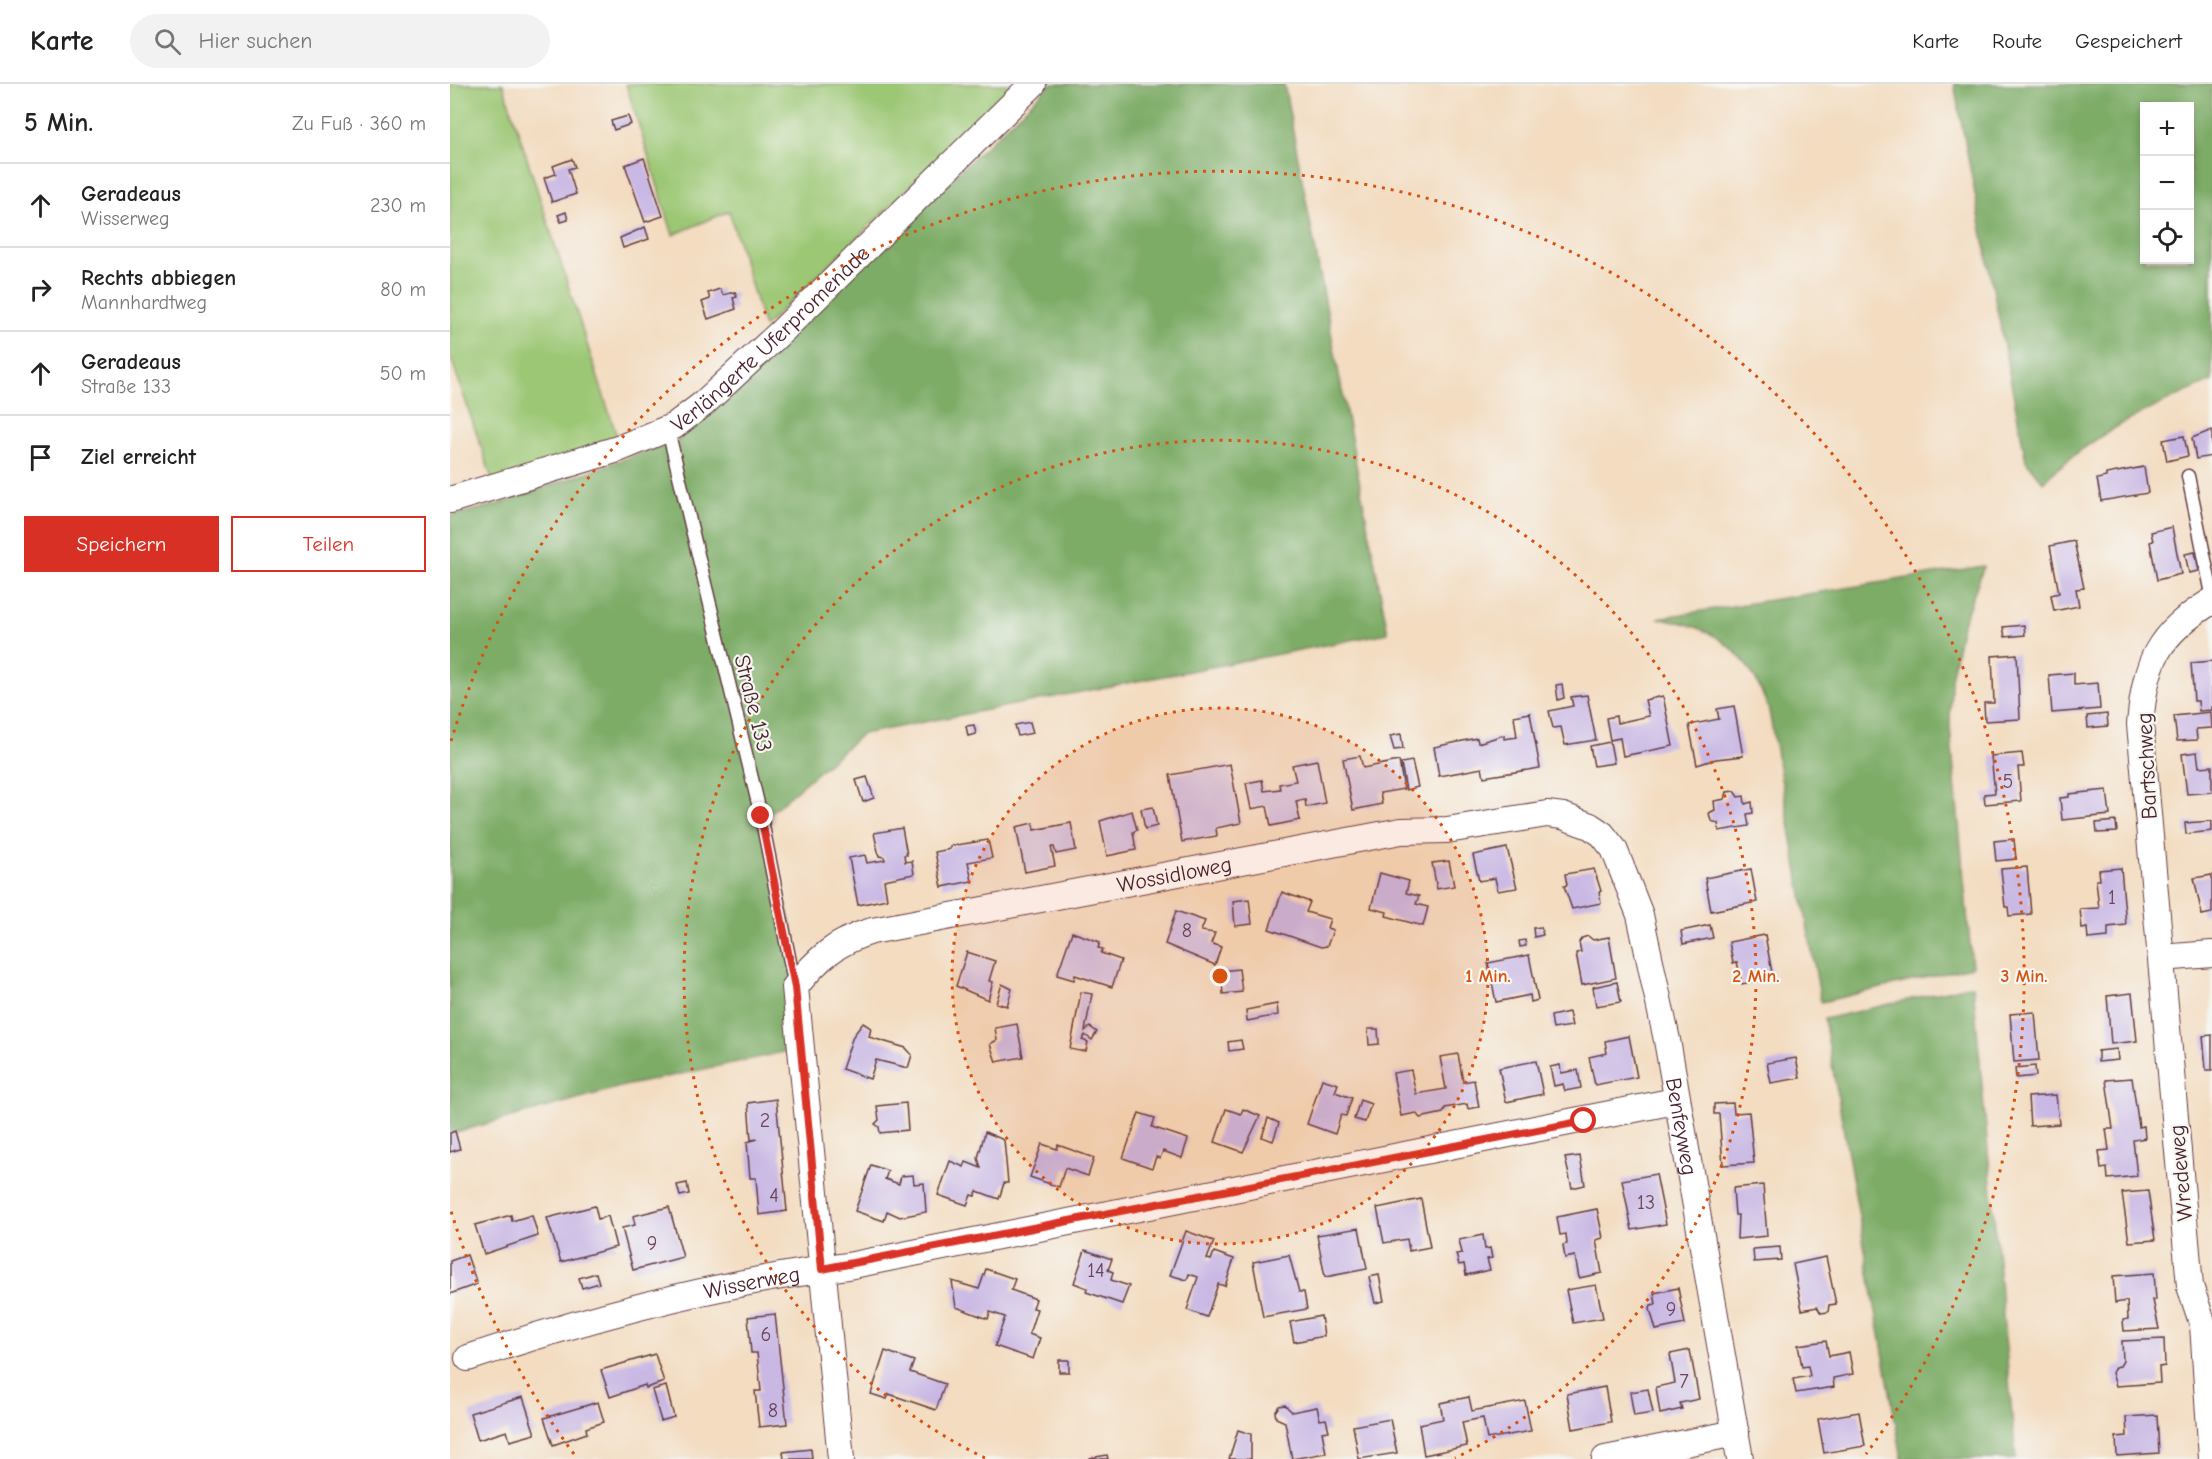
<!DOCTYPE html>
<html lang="de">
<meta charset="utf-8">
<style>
body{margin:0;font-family:"Comic Neue",sans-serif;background:#f2f2f2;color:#222}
.controls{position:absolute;right:18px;top:18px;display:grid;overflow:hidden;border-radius:0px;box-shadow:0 3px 9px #0003}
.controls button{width:54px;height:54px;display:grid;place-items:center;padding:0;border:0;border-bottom:2px solid #e0e0e0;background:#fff;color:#222;font:30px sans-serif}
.stop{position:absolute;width:18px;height:18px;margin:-14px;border:4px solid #d93025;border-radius:50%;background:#fff}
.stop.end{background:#d93025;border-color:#fff;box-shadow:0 2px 6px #0008}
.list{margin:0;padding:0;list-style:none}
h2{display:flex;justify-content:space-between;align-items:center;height:78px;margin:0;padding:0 24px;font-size:26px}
h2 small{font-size:20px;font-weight:400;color:#767676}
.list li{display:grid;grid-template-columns:39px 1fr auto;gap:18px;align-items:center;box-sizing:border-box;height:84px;padding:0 24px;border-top:2px solid #e0e0e0}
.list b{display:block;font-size:22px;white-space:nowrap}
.list p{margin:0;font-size:20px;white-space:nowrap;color:#767676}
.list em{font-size:20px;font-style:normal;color:#767676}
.actions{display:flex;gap:12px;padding:18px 24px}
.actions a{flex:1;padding:14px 0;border:2px solid #d93025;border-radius:0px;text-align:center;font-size:21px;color:#d93025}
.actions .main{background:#d93025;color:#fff}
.icon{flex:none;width:33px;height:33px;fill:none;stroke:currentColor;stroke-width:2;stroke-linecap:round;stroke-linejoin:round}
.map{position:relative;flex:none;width:1762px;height:1375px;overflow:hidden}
header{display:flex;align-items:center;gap:36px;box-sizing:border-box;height:84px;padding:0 30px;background:#fff;border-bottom:2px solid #e0e0e0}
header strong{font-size:28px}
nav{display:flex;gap:33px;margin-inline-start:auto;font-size:21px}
.search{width:420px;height:54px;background:#f2f2f2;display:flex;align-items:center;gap:15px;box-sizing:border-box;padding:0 21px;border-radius:33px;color:#767676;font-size:22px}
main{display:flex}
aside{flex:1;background:#fff}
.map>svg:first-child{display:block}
</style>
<header>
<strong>Karte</strong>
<div class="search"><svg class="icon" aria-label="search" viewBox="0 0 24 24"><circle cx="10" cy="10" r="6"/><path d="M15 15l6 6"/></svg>Hier suchen</div>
<nav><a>Karte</a><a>Route</a><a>Gespeichert</a></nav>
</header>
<main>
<aside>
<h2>5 Min.<small>Zu Fuß · 360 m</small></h2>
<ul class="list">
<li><svg class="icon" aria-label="ahead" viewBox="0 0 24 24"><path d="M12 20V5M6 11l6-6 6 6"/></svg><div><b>Geradeaus</b><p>Wisserweg</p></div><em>230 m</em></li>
<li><svg class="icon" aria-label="right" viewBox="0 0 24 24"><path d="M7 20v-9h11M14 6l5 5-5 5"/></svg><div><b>Rechts abbiegen</b><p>Mannhardtweg</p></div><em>80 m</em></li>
<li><svg class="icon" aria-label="ahead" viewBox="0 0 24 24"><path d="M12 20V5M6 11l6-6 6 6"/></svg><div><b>Geradeaus</b><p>Straße 133</p></div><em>50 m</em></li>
<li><svg class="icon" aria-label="arrive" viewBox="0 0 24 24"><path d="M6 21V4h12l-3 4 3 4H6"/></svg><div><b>Ziel erreicht</b></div></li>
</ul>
<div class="actions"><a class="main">Speichern</a><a>Teilen</a></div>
</aside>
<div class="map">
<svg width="1762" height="1375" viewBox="0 0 1762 1375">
<rect width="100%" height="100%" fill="#f6f6f2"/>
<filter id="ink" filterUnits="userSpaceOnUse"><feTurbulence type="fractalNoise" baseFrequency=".0167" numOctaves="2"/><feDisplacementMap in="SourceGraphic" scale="12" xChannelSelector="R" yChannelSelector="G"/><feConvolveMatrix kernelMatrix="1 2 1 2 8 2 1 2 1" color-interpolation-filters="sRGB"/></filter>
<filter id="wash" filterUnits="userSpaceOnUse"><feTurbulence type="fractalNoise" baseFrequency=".008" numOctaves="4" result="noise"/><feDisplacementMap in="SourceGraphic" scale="24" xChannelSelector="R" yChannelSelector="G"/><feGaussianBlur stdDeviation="1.35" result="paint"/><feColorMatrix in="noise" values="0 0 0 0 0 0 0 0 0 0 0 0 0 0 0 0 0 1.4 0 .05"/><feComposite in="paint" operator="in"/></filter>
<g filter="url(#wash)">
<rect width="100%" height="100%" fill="#f3dcc0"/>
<g fill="#9cc774" stroke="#737350" stroke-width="1.5">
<path d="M0 0H53L168 356 44 401 0 271Z"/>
<path d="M176 0H567L314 243 279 127 223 151Z"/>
</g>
<g fill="#7dac66" stroke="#646648" stroke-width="1.5" fill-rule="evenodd">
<path d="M601 0H834L938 549 412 650 321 728 314 737 344 854 339 967 174 1002 0 1050V432L49 420 199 366 224 360Z"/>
<path d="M1504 0H1762V297C1696 326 1646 347 1593 398L1576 377ZM1694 22H1740V176H1694Z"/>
<path d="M1534 482 1511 545 1501 595 1500 643 1522 883 1371 918 1319 627C1300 570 1268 542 1208 534Z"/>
<path d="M1523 901 1566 1375H1452L1374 935Z"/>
</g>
<g id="blocks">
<g fill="#c9b8e4">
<path d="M178 32 181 40 164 46 161 37Z"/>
<path d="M194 74 213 132 195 138 175 81Z"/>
<path d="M122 75 125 83 118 85 126 110 102 118 94 94 106 90 103 82Z"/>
<path d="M116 128 118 136 111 138 108 131Z"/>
<path d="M195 143 199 155 173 164 170 154Z"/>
<path d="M270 205 273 211 285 208 287 213 283 214 286 225 258 235 252 218 260 215 258 209Z"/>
<path d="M1762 346V372L1746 375 1742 354Z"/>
<path d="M1734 352 1738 372 1717 377 1713 356Z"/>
<path d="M1694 383 1698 409 1651 417 1647 395 1656 393V390Z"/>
<path d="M1722 443 1731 490 1707 496 1700 458 1703 457 1701 448Z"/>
<path d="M1624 457 1634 504 1626 505 1629 522 1604 527 1601 511 1609 509 1600 462Z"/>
<path d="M1745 468 1749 487 1739 489 1735 470Z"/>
<path d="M1574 541 1575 551 1555 553 1553 543Z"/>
<path d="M1567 570 1570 635 1535 637 1534 619H1544L1542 572Z"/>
<path d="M1762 577V626L1749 627 1748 617H1744L1741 579Z"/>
<path d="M1624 589V601L1648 599 1650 625 1602 629 1599 591Z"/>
<path d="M1112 600 1114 614 1108 616 1106 601Z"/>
<path d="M1137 611 1146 656 1115 661 1111 643 1103 644 1099 627 1123 622 1121 613Z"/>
<path d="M1213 612 1223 662 1173 672 1170 654 1160 656 1156 634 1166 632 1167 639 1199 632 1195 616Z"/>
<path d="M1284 622 1293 672 1266 675 1247 681 1239 641 1269 635 1267 625Z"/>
<path d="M1761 628 1762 644 1746 645 1747 656 1727 657 1724 632Z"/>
<path d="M1080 629 1090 684 1034 693 1032 684 989 692 984 663 1027 654 1028 659 1054 651V655L1067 653 1064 632Z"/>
<path d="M1657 630 1658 642 1638 644 1637 632Z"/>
<path d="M580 638 583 649 568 652 565 641Z"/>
<path d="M524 641 526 650 518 652 516 642Z"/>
<path d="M951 650 953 665 944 666 940 652Z"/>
<path d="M1160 658 1164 679 1144 682 1140 662Z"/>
<path d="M1747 668 1749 683 1762 682V708L1737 710 1732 670Z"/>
<path d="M1572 669 1574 683H1568L1571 717 1535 720 1534 710 1545 709 1541 672Z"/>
<path d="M910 672 913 684 949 677 954 705 930 709 932 720 903 726 893 675Z"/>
<path d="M867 676 875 719 856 723 855 715 846 717 850 736 821 742 817 722 801 725 796 699 812 696 814 707 830 705 829 700 846 697 842 681Z"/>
<path d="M962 677 968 703 956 706 951 679Z"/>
<path d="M780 680 791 739 766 744 767 752 732 758 720 691Z"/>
<path d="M417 693 424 714 413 718 406 696Z"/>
<path d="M1657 706 1660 731 1612 736 1610 714 1619 713V710Z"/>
<path d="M1284 707 1288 713 1294 712 1295 720 1302 718 1303 729 1297 730 1299 742 1269 747 1268 739 1261 737 1259 729 1265 726 1264 717 1275 715 1277 708Z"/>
<path d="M703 723 707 742 695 745 691 725Z"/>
<path d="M682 727 687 746 683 748 686 766 657 772 650 737Z"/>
<path d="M1666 737 1667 748 1647 749 1646 739Z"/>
<path d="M1762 737V747L1736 750 1735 739Z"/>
<path d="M583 739 584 746 621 739 626 766 606 770 604 763H601L605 782 575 788 566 743Z"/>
<path d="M452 744 457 771H454L455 778 462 777 464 790 434 796 437 815 408 821 399 774 415 771 417 779 435 776 434 773 429 772 424 749Z"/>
<path d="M1564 755 1566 775 1546 777 1544 757Z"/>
<path d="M538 756 542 774 518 778 522 797 492 803 485 768 500 765V762Z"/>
<path d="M1057 764 1067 804 1048 807 1045 794 1029 797 1023 771Z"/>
<path d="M999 777 1004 802 987 805 982 779Z"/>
<path d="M1577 783 1581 830 1559 832 1558 823H1555L1551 785Z"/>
<path d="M1671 784 1676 841 1658 843V853L1638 855 1637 844 1632 845 1630 825 1649 824 1646 796H1650L1649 786Z"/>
<path d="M1144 785 1151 807 1149 808 1151 819 1122 825 1114 802 1117 801 1115 790Z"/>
<path d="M1301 785 1307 818 1261 827 1255 794Z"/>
<path d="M930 789 959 797 956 809 969 812 966 820 978 823 973 842 936 832 937 828 921 824Z"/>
<path d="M1762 791V829L1752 831 1744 794Z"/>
<path d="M832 808 860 818 856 828 880 835 877 844 883 846 877 862 871 863 819 845Z"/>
<path d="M799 815 802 840 785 842 783 817Z"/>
<path d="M726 827 755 837 751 847 765 849 761 859 771 863 765 881 715 860Z"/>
<path d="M1260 841 1263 854 1233 860 1231 847Z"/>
<path d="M1091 843 1093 851 1084 853 1083 844Z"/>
<path d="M622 848 650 858 648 864 653 865 651 869 671 876 662 903 625 891 624 896 607 891Z"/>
<path d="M1315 851 1323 894 1292 900 1287 878 1283 879 1279 858Z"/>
<path d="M1138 852 1143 856 1159 853 1166 894 1132 901 1126 869 1131 868 1129 858 1132 854Z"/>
<path d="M1075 856 1076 862 1070 863 1069 857Z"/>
<path d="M517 868 545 877 539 897 543 898 538 916 506 902Z"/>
<path d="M1079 871 1088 916 1081 918 1080 911 1046 918 1038 879Z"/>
<path d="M789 885 792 908 773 910 771 887Z"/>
<path d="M1167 898 1171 918 1146 922 1143 903Z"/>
<path d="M552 900 562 905 557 922 546 919Z"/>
<path d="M631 908 642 910 635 947 640 943 647 948 642 956 635 951 632 956 638 958 636 967H630L620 965Z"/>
<path d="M1682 909 1687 957 1661 960 1657 912Z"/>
<path d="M827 920 828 931 797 937 796 926Z"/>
<path d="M1119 928 1122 942 1103 945 1101 932Z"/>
<path d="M1585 928 1589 976 1564 978 1560 930Z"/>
<path d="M413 939 421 944 419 953 456 964 462 971 458 984 426 976 420 995 392 985 403 952Z"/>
<path d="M567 940 573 973 546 978 540 960 547 956 545 944Z"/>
<path d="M918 945H928L929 960 919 961Z"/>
<path d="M1762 951V986H1756L1753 952Z"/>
<path d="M1179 952 1187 993 1145 1001 1139 973 1157 969 1155 957Z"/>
<path d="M791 956 793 965 779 967 778 958Z"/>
<path d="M1667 965 1668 976 1648 978V967Z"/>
<path d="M1008 970 1013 998 1024 996 1029 1023 1018 1025 1017 1020 995 1024 993 1029 970 1034 966 1029 951 1032 943 989 961 986 966 1010 996 1005 990 973Z"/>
<path d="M1346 974 1350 994 1321 999 1317 979Z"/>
<path d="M1086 977 1093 1010 1056 1018 1049 984Z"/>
<path d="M1110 981 1111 989 1128 986 1131 1004 1115 1007 1113 1000 1104 1002 1100 983Z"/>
<path d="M1585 982 1586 992 1566 994 1565 984Z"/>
<path d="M1682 994 1689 1043 1694 1042 1695 1054 1683 1056 1687 1092 1658 1095 1657 1084 1651 1085 1649 1067 1659 1066 1656 1045H1663L1656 996Z"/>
<path d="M872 995 888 1000 885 1008 902 1014 896 1032 891 1031 885 1050 857 1040Z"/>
<path d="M1606 1011 1609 1040 1580 1042 1578 1013Z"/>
<path d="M326 1015 337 1127 309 1131 306 1094H300L297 1058 308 1055 301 1056 298 1019Z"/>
<path d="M910 1016 921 1020 915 1038 904 1035Z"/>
<path d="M456 1019 458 1046 430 1049 429 1043 425 1040 429 1036 427 1022Z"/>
<path d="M1283 1019 1284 1029 1299 1028 1304 1079 1273 1081 1269 1030H1264V1020Z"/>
<path d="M776 1025 791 1030 793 1025 810 1032 793 1068 765 1058Z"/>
<path d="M689 1029 705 1034 702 1043 738 1055 732 1074 713 1067 710 1074 706 1073 702 1084 673 1074Z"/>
<path d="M818 1034 829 1039 823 1057 812 1053Z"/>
<path d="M5 1047 10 1065 0 1068V1049Z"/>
<path d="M535 1048 554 1056 558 1099H554L549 1115 527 1107 525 1112 521 1111 517 1121 488 1111 500 1077 514 1083 516 1078 531 1084 528 1074Z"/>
<path d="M592 1060 607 1065 608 1061 644 1074 638 1092 615 1084 609 1103 580 1093Z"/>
<path d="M1130 1072 1135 1101 1122 1104 1115 1074Z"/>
<path d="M421 1081 438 1087 435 1095 449 1100 451 1092 463 1091 464 1100 474 1099 476 1128 450 1133 437 1127 434 1137 405 1127Z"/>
<path d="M1206 1090 1216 1140 1182 1146 1172 1096Z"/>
<path d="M237 1099 239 1110 230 1112 227 1101Z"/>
<path d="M1313 1101 1317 1152 1287 1155 1288 1131H1285L1283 1104Z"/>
<path d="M1698 1107 1705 1156 1679 1158 1672 1109Z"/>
<path d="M971 1115 980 1163 959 1167 957 1155 934 1159 927 1124Z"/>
<path d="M145 1122 148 1135 158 1132 166 1163 111 1178 97 1134Z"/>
<path d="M219 1123 233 1173 183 1186 172 1144 185 1141 183 1132Z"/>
<path d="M1147 1125 1153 1154 1146 1156 1152 1189 1129 1194 1125 1172 1115 1174 1113 1161 1117 1160 1116 1150 1110 1151 1107 1133Z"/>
<path d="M61 1131 62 1137 82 1131 88 1152 34 1170 25 1141Z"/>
<path d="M909 1144 917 1185 875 1193 867 1151Z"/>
<path d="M736 1147 764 1157 757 1175 761 1176 764 1168 784 1175 775 1202 768 1200 757 1233 737 1226 748 1193 739 1190 737 1196 720 1191Z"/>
<path d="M1033 1151 1035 1165 1040 1164 1042 1174 1037 1175 1040 1186 1016 1191 1014 1180 1009 1181 1006 1170 1012 1169 1009 1156Z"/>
<path d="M1330 1163 1331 1176 1304 1178 1303 1165Z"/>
<path d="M635 1166 662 1175 658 1186 663 1188 661 1196 679 1202 672 1220 636 1208 637 1204 624 1199Z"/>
<path d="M17 1171 27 1200 0 1210V1177Z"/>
<path d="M839 1171 849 1208H854L857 1225 813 1233 803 1178Z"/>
<path d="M1376 1173 1386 1220 1379 1221 1378 1228 1371 1229 1367 1223 1352 1226 1343 1180Z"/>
<path d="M536 1185 565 1195 561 1206 586 1215 583 1224 587 1225 579 1250 590 1254 583 1275 545 1262 555 1233 540 1228 538 1235 506 1223 502 1197 529 1205Z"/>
<path d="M146 1189 149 1199 132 1204 129 1194Z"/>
<path d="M1704 1189 1706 1216H1703L1709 1245 1674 1247 1673 1236 1678 1235 1677 1217 1665 1219 1663 1192Z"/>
<path d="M929 1191 934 1217 925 1219 919 1193Z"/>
<path d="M1146 1201 1153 1234 1123 1239 1116 1206Z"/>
<path d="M1228 1204 1235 1240 1206 1246 1200 1225 1201 1221 1206 1220 1204 1209Z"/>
<path d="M325 1230 337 1340 309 1343 305 1307H311L307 1269H301L298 1233Z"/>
<path d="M871 1232 874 1252 844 1258 840 1238Z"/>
<path d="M1714 1255 1715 1282 1709 1283 1710 1299 1666 1302 1662 1289 1665 1283 1670 1282 1673 1277 1672 1257Z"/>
<path d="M1376 1257 1379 1272 1399 1268 1403 1290 1383 1294 1384 1303 1346 1309 1343 1295 1360 1292 1358 1282 1352 1283 1348 1261Z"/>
<path d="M1240 1266 1249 1315 1230 1319 1232 1325 1210 1330 1206 1303 1225 1299 1220 1270Z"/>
<path d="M435 1267 464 1277 460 1288 495 1300 486 1326 439 1310 437 1315 421 1310Z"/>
<path d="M205 1270 214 1298 196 1304 195 1301 160 1313 151 1286Z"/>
<rect x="609" y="1276" width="10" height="12"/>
<path d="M216 1302 224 1333 211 1337 202 1306Z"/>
<path d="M1155 1303 1161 1338 1123 1345 1117 1310Z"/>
<path d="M1198 1305 1203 1329 1184 1332 1180 1308Z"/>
<path d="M73 1313 85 1350 60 1357 57 1347 28 1356 20 1329Z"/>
<path d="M1019 1313 1022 1327 1075 1317 1081 1347 1037 1355 1033 1334 1012 1338 1017 1362 974 1371 969 1340 993 1335 990 1319Z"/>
<path d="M148 1318 154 1338 136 1344 137 1349 103 1361 94 1334Z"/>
<path d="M835 1321 842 1328 867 1323 870 1336 876 1335 879 1347 872 1348 876 1369 842 1375 835 1338 826 1334 825 1328 829 1322Z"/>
<path d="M1409 1328 1415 1362 1374 1369 1368 1335Z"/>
<path d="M1707 1331 1709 1369 1667 1372 1666 1353 1677 1352 1676 1333Z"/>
<path d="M940 1335 947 1369 909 1375 903 1342Z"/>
<path d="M788 1346 801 1350V1375H779Z"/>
<path d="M361 1365 362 1375H334L333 1368Z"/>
<path d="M657 1371 658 1375H640V1374Z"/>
</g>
</g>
</g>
<g filter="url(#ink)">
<use href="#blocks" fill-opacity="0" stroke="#633b41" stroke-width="1.5"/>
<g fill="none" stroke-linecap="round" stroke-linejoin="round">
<g stroke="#633b41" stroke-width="15">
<g id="service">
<path d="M218 346 311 732 345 903"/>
<path d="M1738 392 1762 510"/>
</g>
</g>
<g stroke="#633b41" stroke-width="28">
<g id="minor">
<path id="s1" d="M0 416 168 365 224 342 253 320 332 247 583 0"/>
<path d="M1711 874 1762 870"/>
<path id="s2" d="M18 1274C141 1233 269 1198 398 1182L1225 1017"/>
<path id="s3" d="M391 1375 345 903C367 875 387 857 422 847L951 747 997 746 1097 730 1113 732 1140 742 1152 750 1164 765 1190 831 1217 956 1290 1375"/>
<path d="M1155 1375 1286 1349"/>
<path d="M1762 1375 1753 1241 1740 1202 1690 640C1696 577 1706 551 1762 517"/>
</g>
</g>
<use href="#service" stroke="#fff" stroke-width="12"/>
<use href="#minor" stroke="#fff" stroke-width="26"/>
</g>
</g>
<g fill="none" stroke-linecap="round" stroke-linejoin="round" filter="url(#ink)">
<path stroke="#d93025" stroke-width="8" d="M311 732 345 903 372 1185 1134 1037"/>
</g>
<circle cx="770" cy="892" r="268" fill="#d8530f" fill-opacity=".12"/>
<g fill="none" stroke="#d8530f" stroke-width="3" stroke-dasharray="3 6">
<circle cx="770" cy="892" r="268"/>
<path d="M535 1374A536 536 0 1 1 1005 1374"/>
<path d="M124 1370A804 804 0 0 1 1 1127M1 657A804 804 0 1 1 1416 1370"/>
</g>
<g text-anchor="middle" stroke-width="4.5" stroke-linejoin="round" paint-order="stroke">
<g font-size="20" fill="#6a4559">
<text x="1558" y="704">5</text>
<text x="1662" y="820">1</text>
<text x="737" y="853">8</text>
<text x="315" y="1043">2</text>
<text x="324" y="1118">4</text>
<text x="1196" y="1125">13</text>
<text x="202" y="1166">9</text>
<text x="646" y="1193">14</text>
<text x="1221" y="1232">9</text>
<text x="316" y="1257">6</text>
<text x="1234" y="1304">7</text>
<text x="323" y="1333">8</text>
</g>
<g font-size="22" fill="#4a1f2b" stroke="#f6f6f2">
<text dy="8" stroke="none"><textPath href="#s1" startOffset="366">Verlängerte Uferpromenade</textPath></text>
<text transform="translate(304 619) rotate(76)" y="8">Straße 133</text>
<text transform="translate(1696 682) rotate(-93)" y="8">Bartschweg</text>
<text dy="8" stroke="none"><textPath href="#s3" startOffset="879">Wossidloweg</textPath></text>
<text dy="8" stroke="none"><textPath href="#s3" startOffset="1622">Benfeyweg</textPath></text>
<text transform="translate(1730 1089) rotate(-95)" y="8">Wredeweg</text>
<text dy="8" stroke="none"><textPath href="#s2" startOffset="294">Wisserweg</textPath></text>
</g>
</g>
<circle cx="770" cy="892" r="9" fill="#d8530f" stroke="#f6f6f2" stroke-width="3"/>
<g font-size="18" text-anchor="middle" font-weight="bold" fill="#d8530f" stroke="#f6f6f2" stroke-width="4.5" stroke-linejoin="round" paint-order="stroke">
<text x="1038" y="898">1 Min.</text>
<text x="1306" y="898">2 Min.</text>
<text x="1574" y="898">3 Min.</text>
</g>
</svg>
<div class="controls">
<button>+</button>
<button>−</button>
<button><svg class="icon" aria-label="locate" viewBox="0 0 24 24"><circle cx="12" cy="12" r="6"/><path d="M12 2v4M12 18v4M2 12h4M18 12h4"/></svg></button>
</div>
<div class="stop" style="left:1134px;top:1037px"></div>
<div class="stop end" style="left:311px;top:732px"></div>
</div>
</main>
